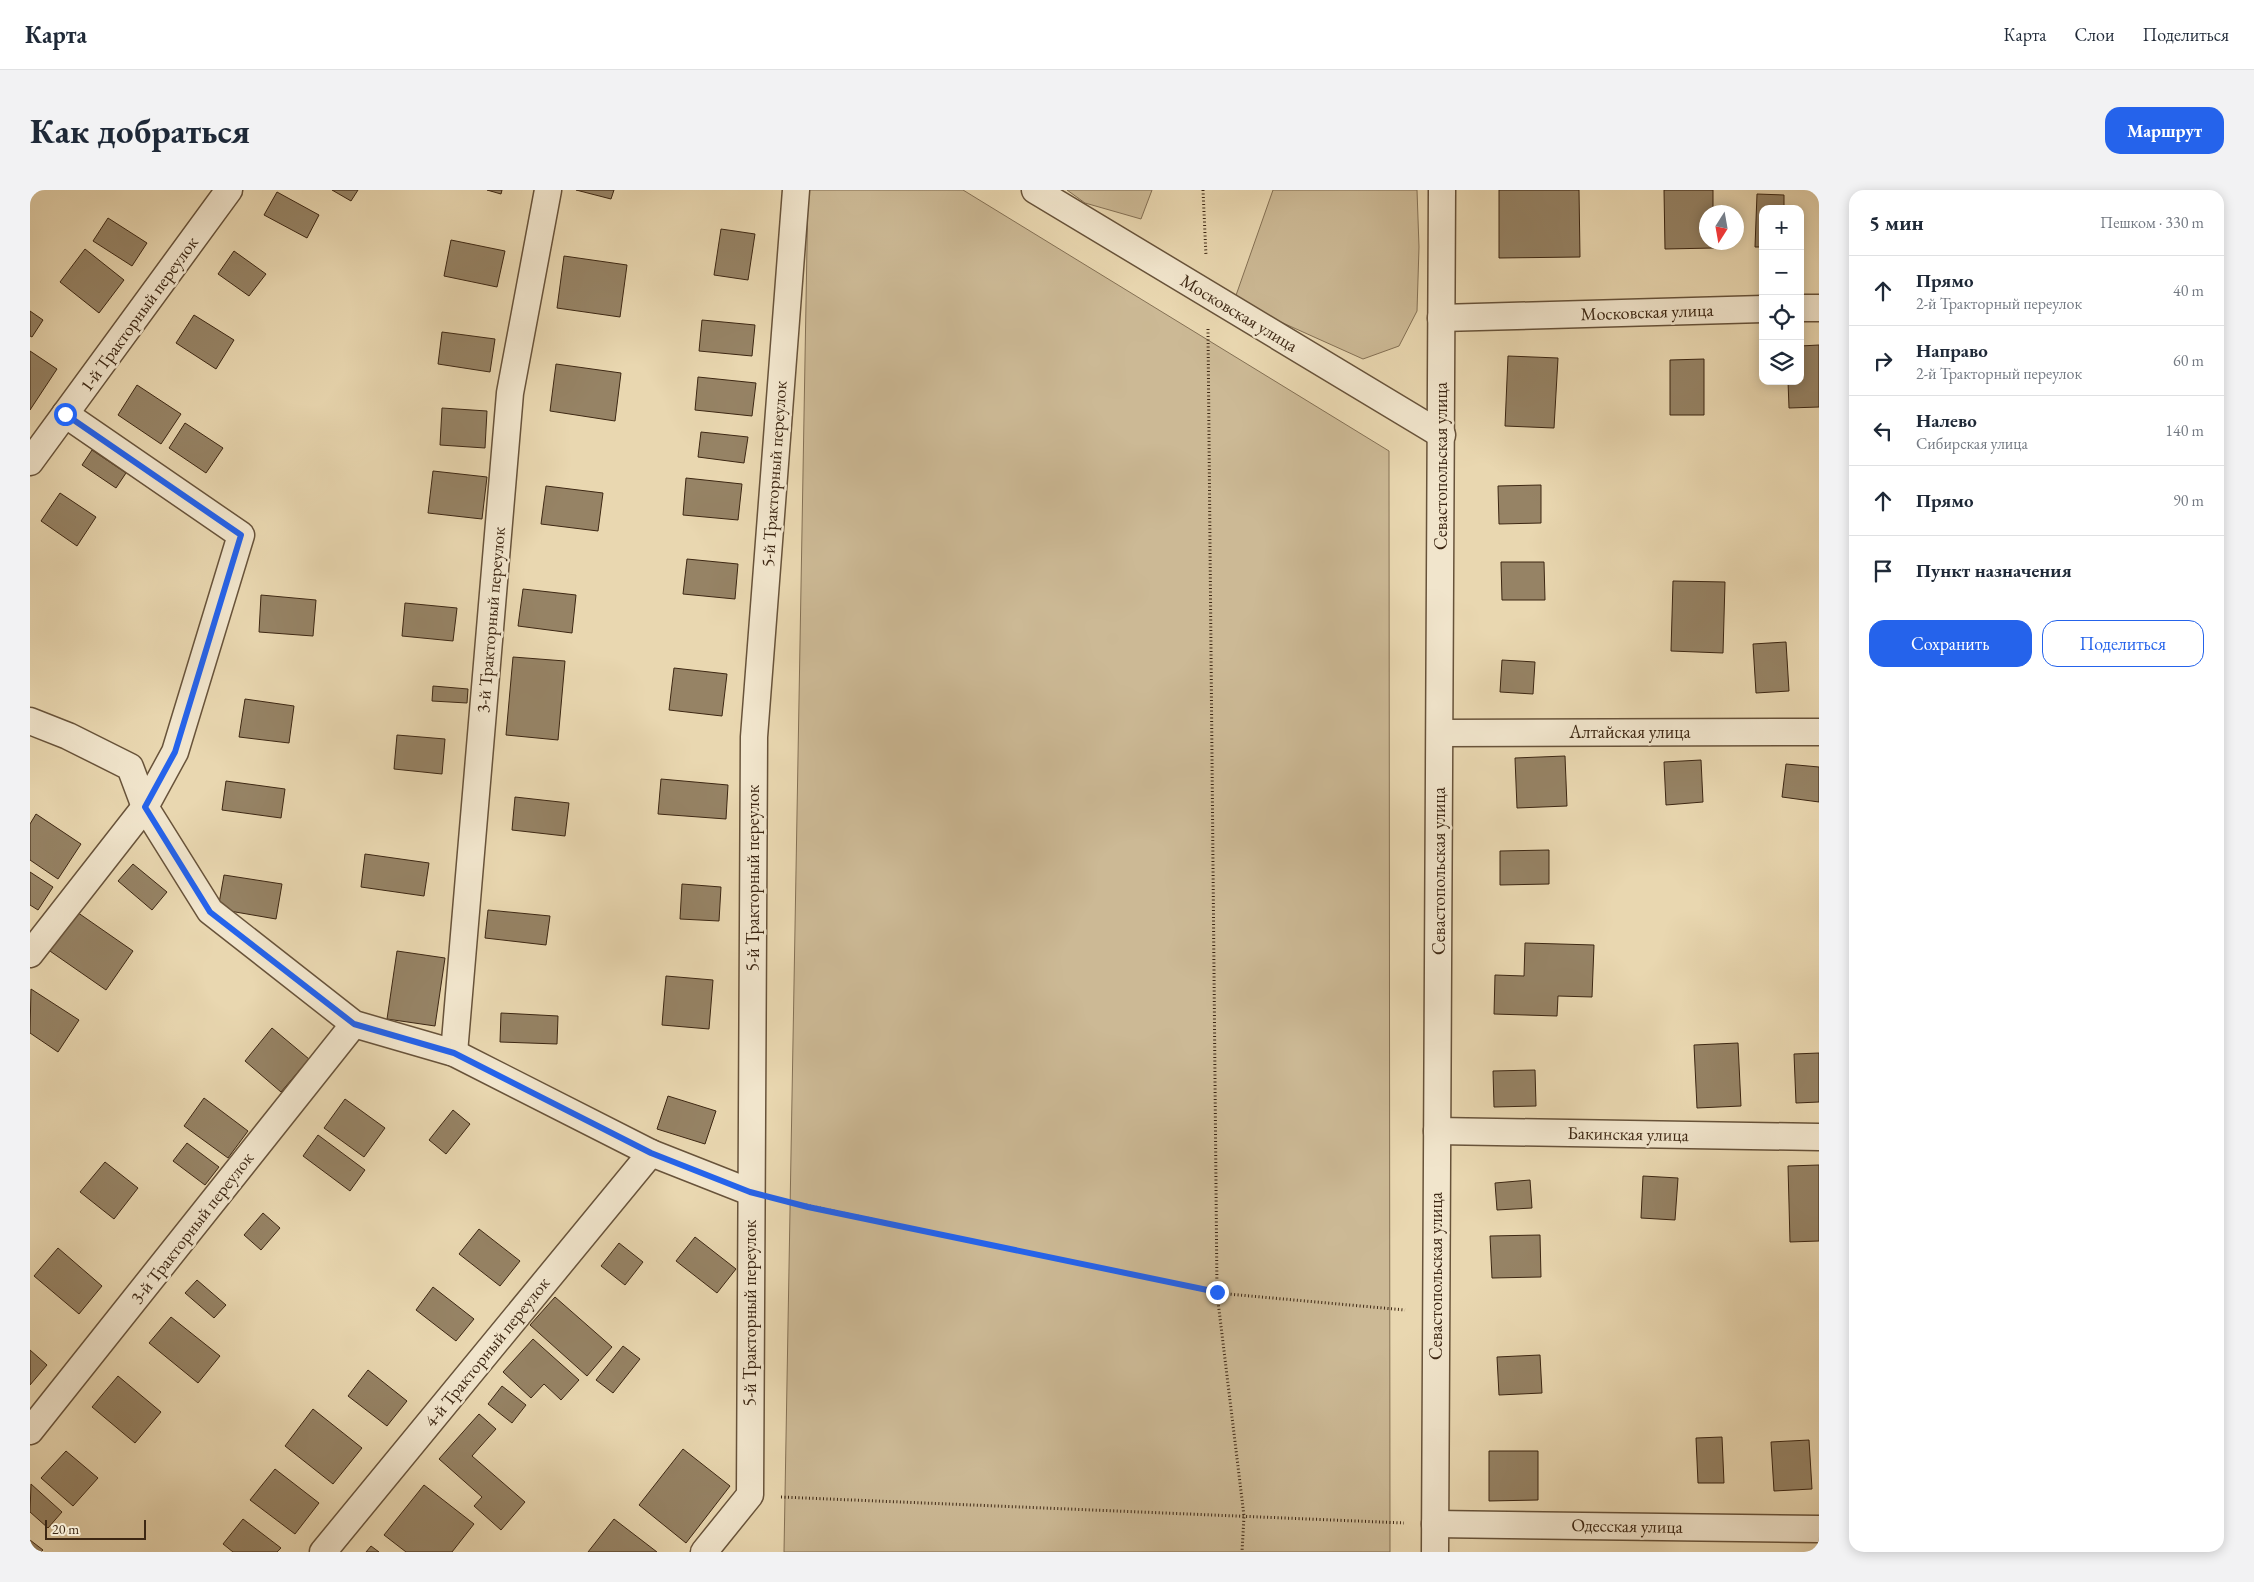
<!DOCTYPE html>
<html lang="ru">
<meta charset="utf-8">
<style>
body{margin:0;font-family:"EB Garamond",serif;background:#f2f2f3;color:#1f2937}
.controls{position:absolute;right:15px;top:15px;display:grid;overflow:hidden;border-radius:10px;box-shadow:0 2px 12px #0003}
.controls button{width:45px;height:45px;display:grid;place-items:center;padding:0;border:0;border-bottom:1px solid #e0e1e3;background:#fff;color:#1f2937;font:25px sans-serif}
.compass{position:absolute;left:1669px;top:15px;width:45px;height:45px;border-radius:50%;background:#fff;box-shadow:0 2px 12px #0003;rotate:191deg}
.scale{position:absolute;left:15px;bottom:12px;width:101px;box-sizing:border-box;padding-left:5px;border:2px solid #3d2713;border-top:0;font-size:14px;line-height:18px;white-space:nowrap;color:#3d2713;-webkit-text-stroke:4px #f1e5cc;paint-order:stroke}
.stop{position:absolute;width:15px;height:15px;margin:-11px;border:4px solid #2563eb;border-radius:50%;background:#fff}
.stop.end{background:#2563eb;border-color:#fff;box-shadow:0 1px 5px #0008}
.list{margin:0;padding:0;list-style:none}
h2{display:flex;justify-content:space-between;align-items:center;height:65px;margin:0;padding:0 20px;font-size:21px}
h2 small{font-size:16px;font-weight:400;color:#747a83}
.list li{display:grid;grid-template-columns:32px 1fr auto;gap:15px;align-items:center;box-sizing:border-box;height:70px;padding:0 20px;border-top:1px solid #e0e1e3}
.list b{display:block;font-size:19px;white-space:nowrap}
.list p{margin:0;font-size:16px;white-space:nowrap;color:#747a83}
.list em{font-size:16px;font-style:normal;color:#747a83}
.actions{display:flex;gap:10px;padding:15px 20px}
.actions a{flex:1;padding:11px 0;border:1px solid #2563eb;border-radius:15px;text-align:center;font-size:18px;color:#2563eb}
.actions .main{background:#2563eb;color:#fff}
.icon{flex:none;width:28px;height:28px;fill:none;stroke:currentColor;stroke-width:2;stroke-linecap:round;stroke-linejoin:round}
.map{position:relative;flex:none;width:1789px;height:1362px;overflow:hidden;border-radius:15px}
header{display:flex;align-items:center;gap:30px;box-sizing:border-box;height:70px;padding:0 25px;background:#fff;border-bottom:1px solid #e0e1e3}
header strong{font-size:24px}
nav{display:flex;gap:28px;margin-inline-start:auto;font-size:18px}
.intro{display:flex;align-items:center;justify-content:space-between;box-sizing:border-box;height:120px;padding:0 30px}
h1{margin:0;font-size:35px}
.button{padding:12px 22px;border-radius:15px;background:#2563eb;color:#fff;font-size:18px;font-weight:700}
main{display:flex;gap:30px;padding:0 30px}
aside{flex:1;background:#fff;border-radius:15px;box-shadow:0 2px 12px #0003}
.map>svg:first-child{display:block}
</style>
<header>
<strong>Карта</strong>
<nav><a>Карта</a><a>Слои</a><a>Поделиться</a></nav>
</header>
<div class="intro"><h1>Как добраться</h1><a class="button">Маршрут</a></div>
<main>
<div class="map">
<svg width="1789" height="1362" viewBox="0 0 1789 1362">
<rect width="100%" height="100%" fill="#e9d7b0"/>
<filter id="stains"><feTurbulence type="fractalNoise" baseFrequency=".004" numOctaves="4"/><feColorMatrix values="0 0 0 0 .2 0 0 0 0 .09 0 0 0 0 .02 0 0 0 .5 -.17"/></filter>
<radialGradient id="worn" r=".72"><stop offset=".6" stop-color="#630" stop-opacity="0"/><stop offset="1" stop-color="#630" stop-opacity=".3"/></radialGradient>
<g fill="#ccb995" stroke="#847054">
<path d="M778 0H933L1359 261 1360 1362H754Z"/>
<path d="M1037 0H1122L1111 29 1055 13Z"/>
<path d="M1243 0H1387L1389 57 1387 121 1369 156 1333 169 1204 111Z"/>
</g>
<g fill="#968365" stroke="#3d2713">
<path d="M302 0H328L321 11Z"/>
<path d="M457 0H472L471 4Z"/>
<path d="M546 0H584L581 9Z"/>
<path d="M1469 0H1549L1550 67 1469 68Z"/>
<path d="M1634 0H1683V22H1676V52H1684V58L1635 59Z"/>
<path d="M247 2 289 25 277 48 234 25Z"/>
<path d="M1727 4 1754 5V19H1733V57H1725Z"/>
<path d="M78 28 117 53 102 76 63 51Z"/>
<path d="M691 39 725 44 718 90 684 85Z"/>
<path d="M421 50 475 61 467 97 414 86Z"/>
<path d="M55 59 94 90 69 123 30 92Z"/>
<path d="M204 61 236 84 219 106 188 84Z"/>
<path d="M534 66 597 75 590 127 527 118Z"/>
<path d="M0 121 13 130 2 147 0 146Z"/>
<path d="M164 125 204 150 186 179 146 153Z"/>
<path d="M672 130 725 135 722 166 669 161Z"/>
<path d="M412 142 465 149 460 182 408 174Z"/>
<path d="M1789 155V217L1759 218 1758 191H1770V156Z"/>
<path d="M0 161 27 179 0 220Z"/>
<path d="M1478 166 1528 168 1524 238 1475 236Z"/>
<path d="M1674 169V225H1640V170Z"/>
<path d="M526 174 591 183 585 231 520 221Z"/>
<path d="M668 187 726 193 722 226 665 220Z"/>
<path d="M107 195 151 224 131 254 88 225Z"/>
<path d="M412 218 457 221 455 258 410 255Z"/>
<path d="M155 233 193 258 176 283 139 258Z"/>
<path d="M671 242 718 247 714 273 668 267Z"/>
<path d="M62 260 96 283 86 298 52 275Z"/>
<path d="M403 281 457 287 452 329 398 323Z"/>
<path d="M656 288 712 294 708 330 653 325Z"/>
<path d="M1511 295V333L1469 334 1468 296Z"/>
<path d="M516 296 573 303 568 341 511 334Z"/>
<path d="M30 303 66 327 47 356 11 331Z"/>
<path d="M657 369 708 374 705 409 653 404Z"/>
<path d="M1471 372H1514L1515 410H1472Z"/>
<path d="M1643 391 1695 392 1693 463 1641 461Z"/>
<path d="M493 399 546 405 542 443 488 436Z"/>
<path d="M231 405 286 410 283 446 229 442Z"/>
<path d="M375 413 427 418 423 451 372 446Z"/>
<path d="M1756 452 1759 501 1726 503 1723 454Z"/>
<path d="M483 467 535 471 528 550 476 545Z"/>
<path d="M1472 470 1505 472 1503 504 1470 502Z"/>
<path d="M644 478 697 484 692 526 639 520Z"/>
<path d="M403 496 438 499 437 513 402 511Z"/>
<path d="M215 509 264 516 259 553 209 547Z"/>
<path d="M367 545 415 549 412 584 364 579Z"/>
<path d="M1535 566 1537 616 1487 618 1485 568Z"/>
<path d="M1671 570 1673 612 1636 615 1634 572Z"/>
<path d="M1756 574 1789 577V612L1752 607Z"/>
<path d="M631 589 698 595 696 629 628 624Z"/>
<path d="M196 591 255 599 251 628 192 620Z"/>
<path d="M485 607 539 613 535 646 482 640Z"/>
<path d="M6 624 51 654 28 689 0 670V634Z"/>
<path d="M1519 660V694L1470 695V661Z"/>
<path d="M335 664 399 673 394 706 331 697Z"/>
<path d="M103 674 137 702 122 720 88 691Z"/>
<path d="M0 682 23 697 8 720 0 715Z"/>
<path d="M194 685 252 694 246 729 188 719Z"/>
<path d="M652 694 691 697 689 731 650 729Z"/>
<path d="M44 720 103 761 76 800 17 759Z"/>
<path d="M458 720 520 726 516 755 455 748Z"/>
<path d="M1495 753 1564 755 1562 807 1528 806 1527 826 1464 824 1465 785 1494 786Z"/>
<path d="M367 761 415 768 405 836 357 829Z"/>
<path d="M636 786 683 790 679 839 632 835Z"/>
<path d="M1 799 49 830 28 862 0 843Z"/>
<path d="M471 823 528 826 527 854 470 852Z"/>
<path d="M242 838 279 869 251 902 215 871Z"/>
<path d="M1708 853 1711 916 1667 918 1664 855Z"/>
<path d="M1789 863V912L1766 913 1764 864Z"/>
<path d="M1505 880 1506 916 1464 917 1463 881Z"/>
<path d="M638 906 686 921 675 954 627 939Z"/>
<path d="M174 908 218 941 198 968 154 936Z"/>
<path d="M315 909 355 938 334 967 294 938Z"/>
<path d="M423 920 440 934 416 964 399 950Z"/>
<path d="M288 945 335 980 320 1001 273 966Z"/>
<path d="M157 953 189 977 175 995 143 971Z"/>
<path d="M75 972 108 998 84 1029 50 1002Z"/>
<path d="M1789 975V1051L1760 1052 1758 976Z"/>
<path d="M1613 986 1648 988 1645 1030 1611 1028Z"/>
<path d="M1500 990 1502 1018 1467 1020 1465 993Z"/>
<path d="M233 1023 250 1038 231 1060 214 1045Z"/>
<path d="M449 1039 490 1071 470 1096 429 1064Z"/>
<path d="M1510 1045 1511 1087 1462 1088 1460 1046Z"/>
<path d="M665 1047 706 1079 687 1103 646 1071Z"/>
<path d="M589 1053 613 1072 595 1095 571 1076Z"/>
<path d="M28 1058 72 1096 49 1124 4 1086Z"/>
<path d="M167 1090 196 1115 184 1128 155 1103Z"/>
<path d="M403 1097 444 1129 426 1151 386 1120Z"/>
<path d="M525 1107 582 1157 557 1186 500 1135Z"/>
<path d="M141 1127 190 1166 168 1193 119 1153Z"/>
<path d="M503 1149 549 1190 531 1210 514 1194 501 1208 473 1182Z"/>
<path d="M593 1156 610 1169 583 1203 566 1190Z"/>
<path d="M0 1160 17 1175 0 1195Z"/>
<path d="M1510 1165 1512 1203 1469 1205 1467 1167Z"/>
<path d="M338 1180 377 1211 357 1236 318 1206Z"/>
<path d="M88 1186 131 1222 105 1253 62 1217Z"/>
<path d="M472 1196 496 1215 482 1233 458 1214Z"/>
<path d="M283 1219 332 1258 303 1294 255 1256Z"/>
<path d="M449 1224 466 1239 442 1266 495 1312 471 1340 444 1316 452 1307 409 1269Z"/>
<path d="M1692 1247 1694 1293H1668L1666 1248Z"/>
<path d="M1779 1250 1782 1299 1744 1301 1741 1252Z"/>
<path d="M653 1259 700 1296 656 1353 609 1315Z"/>
<path d="M36 1261 68 1288 43 1316 11 1288Z"/>
<path d="M1459 1261H1508V1310L1459 1311Z"/>
<path d="M245 1279 289 1313 265 1344 220 1310Z"/>
<path d="M1 1294 32 1322 18 1338 0 1322Z"/>
<path d="M394 1295 444 1334 422 1362H376L354 1345Z"/>
<path d="M213 1329 251 1358 247 1362H203L193 1354Z"/>
<path d="M584 1329 627 1362H558Z"/>
<path d="M0 1350 13 1360 11 1362H0Z"/>
<path d="M341 1356 349 1362H336Z"/>
</g>
<g fill="none" stroke-linecap="round" stroke-linejoin="round">
<g stroke="#68533a" stroke-width="29">
<g id="minor">
<path d="M1005 0 1412 245"/>
<path d="M1770 118H1789"/>
<path d="M1411 128 1733 119"/>
<path d="M0 272 199 0"/>
<path d="M0 531 38 546 100 577 115 617 180 721 324 834 424 863 621 963 720 1002"/>
<path d="M1410 543 1789 542"/>
<path d="M0 764 115 617 145 562 211 345 35 224"/>
<path d="M424 863 480 203 518 0"/>
<path d="M1407 941 1789 947"/>
<path d="M0 1241 324 834"/>
<path d="M1405 1334 1789 1339"/>
<path d="M293 1362 621 963"/>
<path d="M674 1362 720 1305 724 547 766 0"/>
<path d="M1405 1362 1412 0"/>
</g>
</g>
<g stroke="#3d2713" stroke-width="3" stroke-dasharray="1 2.5" stroke-linecap="butt">
<path d="M1173 0 1176 66"/>
<path d="M1178 139 1187 1103 1214 1326 1212 1362"/>
<path d="M752 1010 1187 1103 1375 1120"/>
<path d="M751 1307 1374 1333"/>
</g>
<use href="#minor" stroke="#f1e5cc" stroke-width="26"/>
</g>
<g fill="none" stroke-linecap="round" stroke-linejoin="round">
<path stroke="#2563eb" stroke-width="6" d="M35 224 211 345 145 562 115 617 180 722 324 834 424 863 621 963 720 1002 778 1017 1187 1102"/>
</g>
<g text-anchor="middle" stroke-width="5" stroke-linejoin="round" paint-order="stroke">
<g font-size="18" fill="#3d2713" stroke="#f1e5cc">
<text transform="translate(1617 122) rotate(-2)" y="6">Московская улица</text>
<text transform="translate(1209 123) rotate(31)" y="6">Московская улица</text>
<text transform="translate(109 124) rotate(-54)" y="6">1-й Тракторный переулок</text>
<text transform="translate(1411 276) rotate(-90)" y="6">Севастопольская улица</text>
<text transform="translate(744 284) rotate(-86)" y="6">5-й Тракторный переулок</text>
<text transform="translate(461 430) rotate(-85)" y="6">3-й Тракторный переулок</text>
<text x="1600" y="548">Алтайская улица</text>
<text transform="translate(1409 681) rotate(-90)" y="6">Севастопольская улица</text>
<text transform="translate(723 688) rotate(-90)" y="6">5-й Тракторный переулок</text>
<text transform="translate(1598 944) rotate(1)" y="6">Бакинская улица</text>
<text transform="translate(162 1038) rotate(-52)" y="6">3-й Тракторный переулок</text>
<text transform="translate(1406 1086) rotate(-90)" y="6">Севастопольская улица</text>
<text transform="translate(720 1123) rotate(-90)" y="6">5-й Тракторный переулок</text>
<text transform="translate(457 1162) rotate(-51)" y="6">4-й Тракторный переулок</text>
<text transform="translate(1597 1336) rotate(1)" y="6">Одесская улица</text>
</g>
</g>
<rect width="100%" height="100%" filter="url(#stains)"/>
<rect width="100%" height="100%" fill="url(#worn)"/>
</svg>
<div class="controls">
<button>+</button>
<button>−</button>
<button><svg class="icon" aria-label="locate" viewBox="0 0 24 24"><circle cx="12" cy="12" r="6"/><path d="M12 2v4M12 18v4M2 12h4M18 12h4"/></svg></button>
<button><svg class="icon" aria-label="layers" viewBox="0 0 24 24"><path d="M12 4l9 5-9 5-9-5zM3 14l9 5 9-5"/></svg></button>
</div>
<svg class="compass" viewBox="-18 -18 36 36"><path d="M0-13l5 13h-10z" fill="#e53935"/><path d="M0 13l5-13h-10z" fill="#747a83"/></svg>
<div class="scale">20 m</div>
<div class="stop" style="left:35px;top:224px"></div>
<div class="stop end" style="left:1187px;top:1102px"></div>
</div>
<aside>
<h2>5 мин<small>Пешком · 330 m</small></h2>
<ul class="list">
<li><svg class="icon" aria-label="ahead" viewBox="0 0 24 24"><path d="M12 20V5M6 11l6-6 6 6"/></svg><div><b>Прямо</b><p>2-й Тракторный переулок</p></div><em>40 m</em></li>
<li><svg class="icon" aria-label="right" viewBox="0 0 24 24"><path d="M7 20v-9h11M14 6l5 5-5 5"/></svg><div><b>Направо</b><p>2-й Тракторный переулок</p></div><em>60 m</em></li>
<li><svg class="icon" aria-label="left" viewBox="0 0 24 24"><path d="M17 20v-9H6M10 6l-5 5 5 5"/></svg><div><b>Налево</b><p>Сибирская улица</p></div><em>140 m</em></li>
<li><svg class="icon" aria-label="ahead" viewBox="0 0 24 24"><path d="M12 20V5M6 11l6-6 6 6"/></svg><div><b>Прямо</b></div><em>90 m</em></li>
<li><svg class="icon" aria-label="arrive" viewBox="0 0 24 24"><path d="M6 21V4h12l-3 4 3 4H6"/></svg><div><b>Пункт назначения</b></div></li>
</ul>
<div class="actions"><a class="main">Сохранить</a><a>Поделиться</a></div>
</aside>
</main>
